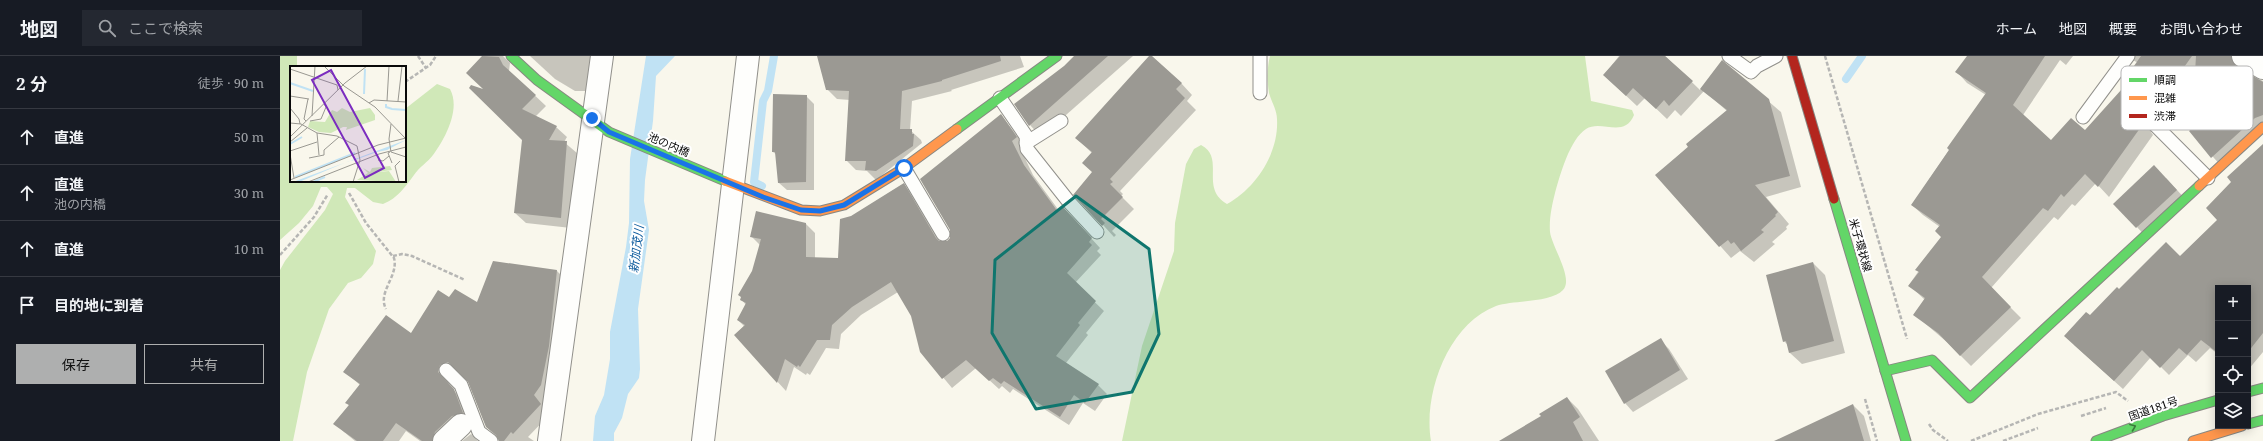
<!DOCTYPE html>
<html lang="ja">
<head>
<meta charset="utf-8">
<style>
	body { margin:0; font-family:"Noto Serif","Noto Sans JP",serif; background:#242831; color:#f1f3f6 }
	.controls { position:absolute; right:12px; bottom:12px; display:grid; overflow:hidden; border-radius:0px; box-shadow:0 2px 10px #0003 }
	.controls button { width:36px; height:36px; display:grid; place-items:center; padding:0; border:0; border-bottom:1px solid #363941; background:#171b24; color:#f1f3f6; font:20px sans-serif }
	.stop { position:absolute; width:12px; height:12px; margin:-9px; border:3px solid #1a73e8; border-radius:50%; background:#fff }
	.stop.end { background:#1a73e8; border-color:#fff; box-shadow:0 1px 4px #0008 }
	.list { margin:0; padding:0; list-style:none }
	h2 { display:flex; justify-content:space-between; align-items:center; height:52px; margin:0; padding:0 16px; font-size:17px }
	h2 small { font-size:13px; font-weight:400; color:#9ea1a6 }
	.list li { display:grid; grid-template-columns:26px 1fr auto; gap:12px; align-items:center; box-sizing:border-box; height:56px; padding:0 16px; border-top:1px solid #363941 }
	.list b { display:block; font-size:15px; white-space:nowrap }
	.list p { margin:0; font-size:13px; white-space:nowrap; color:#9ea1a6 }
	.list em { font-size:13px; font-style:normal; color:#9ea1a6 }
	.actions { display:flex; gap:8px; padding:12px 16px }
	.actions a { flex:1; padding:9px 0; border:1px solid #aeafaf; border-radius:0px; text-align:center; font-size:14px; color:#aeafaf }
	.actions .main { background:#aeafaf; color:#111 }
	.icon { flex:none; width:22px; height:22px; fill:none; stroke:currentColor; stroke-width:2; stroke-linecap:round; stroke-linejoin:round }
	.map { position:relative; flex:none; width:1983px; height:385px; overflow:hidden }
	header { display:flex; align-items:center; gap:24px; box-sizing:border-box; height:56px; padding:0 20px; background:#171b24; border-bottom:1px solid #363941 }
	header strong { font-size:19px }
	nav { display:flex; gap:22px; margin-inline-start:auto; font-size:14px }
	.search { width:280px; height:36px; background:#242831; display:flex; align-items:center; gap:10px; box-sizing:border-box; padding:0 14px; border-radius:0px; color:#9ea1a6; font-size:15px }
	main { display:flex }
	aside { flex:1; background:#171b24 }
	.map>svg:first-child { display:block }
	.forest { fill:#d0e8b8 }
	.water { fill:#c0e2f4 }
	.shadow { fill:#0003 }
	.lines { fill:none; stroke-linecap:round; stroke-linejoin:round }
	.stream { stroke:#c0e2f4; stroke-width:8 }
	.building { fill:#9b9993 }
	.lane-casing { stroke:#91908b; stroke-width:15 }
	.street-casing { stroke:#91908b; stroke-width:24 }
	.fast-casing { stroke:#888782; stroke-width:11 }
	.slow-casing { stroke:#888782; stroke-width:11 }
	.jam-casing { stroke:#888782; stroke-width:11 }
	.path { stroke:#b6b6b4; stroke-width:2.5; stroke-dasharray:4 2; stroke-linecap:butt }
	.lane { stroke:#fefefc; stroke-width:13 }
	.street { stroke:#fefefc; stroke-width:22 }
	.fast { stroke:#63d668; stroke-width:9 }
	.slow { stroke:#ff974d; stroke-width:9 }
	.jam { stroke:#b3261e; stroke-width:9 }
	.oneway { stroke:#3a7a3d }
	.route { stroke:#1a73e8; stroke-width:5 }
	.marked { fill:#0f766e; fill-opacity:0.2; stroke:#0f766e; stroke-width:3; stroke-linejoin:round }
	.labels { text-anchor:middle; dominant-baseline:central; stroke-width:4; stroke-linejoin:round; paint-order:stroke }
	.street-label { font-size:11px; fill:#090909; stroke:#fff }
	.water-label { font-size:12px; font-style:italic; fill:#105d9e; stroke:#fff }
	.inset-river { fill:none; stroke:#c0e2f4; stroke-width:2 }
	.inset-road { fill:none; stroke:#999891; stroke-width:1 }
	.view { fill:#7b2cbf; fill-opacity:0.15; stroke:#7b2cbf; stroke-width:2 }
	.inset-edge { fill:none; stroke:#090909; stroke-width:2 }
	.key { fill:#fff; stroke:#b5b5b5; stroke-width:1 }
	.key-label { font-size:11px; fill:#090909 }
</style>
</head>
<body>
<header>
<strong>地図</strong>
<div class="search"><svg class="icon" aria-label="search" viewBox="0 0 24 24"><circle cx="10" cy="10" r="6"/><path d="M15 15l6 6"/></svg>ここで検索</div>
<nav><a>ホーム</a><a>地図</a><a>概要</a><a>お問い合わせ</a></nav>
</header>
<main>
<aside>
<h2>2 分<small>徒歩 · 90 m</small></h2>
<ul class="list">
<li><svg class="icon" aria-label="ahead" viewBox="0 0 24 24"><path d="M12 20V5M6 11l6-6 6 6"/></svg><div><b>直進</b></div><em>50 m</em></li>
<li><svg class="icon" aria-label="ahead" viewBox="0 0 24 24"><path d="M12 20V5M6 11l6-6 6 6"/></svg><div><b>直進</b><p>池の内橋</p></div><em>30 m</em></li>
<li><svg class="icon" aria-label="ahead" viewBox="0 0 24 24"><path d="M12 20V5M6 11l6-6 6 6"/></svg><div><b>直進</b></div><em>10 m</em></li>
<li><svg class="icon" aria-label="arrive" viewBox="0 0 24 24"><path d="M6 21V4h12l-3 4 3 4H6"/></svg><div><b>目的地に到着</b></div></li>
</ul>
<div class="actions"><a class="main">保存</a><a>共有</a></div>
</aside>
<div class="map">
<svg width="1983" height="385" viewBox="0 0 1983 385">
	<rect width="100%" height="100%" fill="#f9f7ec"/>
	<!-- forest -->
	<g class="forest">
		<path d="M0 0H17V11H11V125H125V53L157 28 170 33C181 53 165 83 153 99 148 106 139 111 134 119 125 131 118 142 103 148L93 146 75 132H67L65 141 96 195 93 208 81 222 68 227 49 253 27 316 13 385H0V214L5 205 45 154 53 138 47 131H41L33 150 19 167 0 184Z"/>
		<path d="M990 0H1305L1311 45 1352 54 1354 59C1344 83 1321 63 1306 73 1290 83 1280 119 1275 137 1272 149 1269 163 1270 176 1272 191 1294 223 1283 234 1271 247 1234 244 1216 250 1168 268 1143 338 1151 385H842L862 290 894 195 895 167 906 108 914 93 921 89C946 102 919 132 947 148 976 132 999 97 997 63 997 54 991 45 989 37 987 25 987 11 990 0Z"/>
	</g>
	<!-- water -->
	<path class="water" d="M366 0H395L376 20 373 65 365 124 364 145 369 174 358 253 360 313 359 322 348 338 342 362 334 377V385H313L315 360 324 339 330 303V276L346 191 349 167 350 103Z"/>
	<!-- shadow -->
	<g class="shadow">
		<path d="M204 0H223L230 7 229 15 266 50 255 61 276 71 287 81 284 86 297 97 291 172 246 167 235 157 243 83 207 36 187 17Z"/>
		<path d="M250 0H312L308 35H295L275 23Z"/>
		<path d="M545 0H740L744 11 671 34 672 35 632 45 630 74 641 84 642 87 596 124 587 115 576 114 566 104 570 44 557 43 547 33Z"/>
		<path d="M798 0H853L761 81 750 69Z"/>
		<path d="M1339 0H1385L1420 34 1442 5 1501 56 1521 131 1486 141 1509 168 1506 171 1507 173 1492 186 1495 188 1474 206 1460 195 1451 202 1377 119 1447 55 1424 35 1401 60 1395 54 1387 63 1365 42 1357 50 1324 19Z"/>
		<path d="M1688 0H1793L1786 9 1780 4 1743 59 1771 86 1805 75 1852 23 1858 7 1846 0H1966L1960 10 1961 14 1983 25V74L1942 111 1910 75 1923 63 1916 19 1882 66 1873 68 1871 76 1873 79 1829 141 1816 127 1795 150 1792 148 1778 164 1774 161 1711 232 1741 262 1691 310 1668 287 1634 258 1645 244 1629 229 1662 181 1660 171 1643 159 1632 149 1706 39 1687 27 1677 16Z"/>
		<path d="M901 27 912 39 907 45 916 54 840 135 843 138 841 140 854 153 832 175 836 179 834 181 795 138 813 117 812 97 796 82Z"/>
		<path d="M526 40 534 48V134H507L499 127 497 99 493 96Z"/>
		<path d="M721 59 745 90 741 94 753 119 780 156 792 161 820 192 817 195 821 199 795 227 824 255 806 277 808 279 786 307 818 329 827 338 815 355 803 347 789 369 733 333 730 337 722 330 719 333 696 312 672 332 641 295 632 259 618 236 581 259 561 278 559 293 546 292 530 319 527 317 526 319 514 311 506 335 455 279 464 270 458 264 466 249 461 243 473 216 480 189 471 180 526 168 535 177V203L559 204 571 161 623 128 632 137 661 186H667L671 182Z"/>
		<path d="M1983 96V296L1968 314V232H1938V298L1930 292 1916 306 1908 299 1889 319 1871 301 1843 333 1794 289 1810 260 1839 235 1900 201 1938 164Z"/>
		<path d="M1886 122 1908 146 1868 183 1857 171Z"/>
		<path d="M214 206 277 215 286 224 270 339 263 349 270 358 248 381 254 385H220L206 370 188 324 178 315 170 317 167 321 169 330 183 344 192 366 164 385H140L126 375 119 385H75L64 376 55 367 69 349 67 347 80 329 65 316 131 278 170 243 198 247Z"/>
		<path d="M1533 207 1545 219 1565 297 1522 308 1510 297 1509 290 1504 285Z"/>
		<path d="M1380 284 1389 293 1408 323 1353 356 1345 347Z"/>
		<path d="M1287 342 1298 353 1319 385H1249L1262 360Z"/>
		<path d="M1573 349 1584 360 1591 385H1496Z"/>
		<path d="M191 378 198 385H182Z"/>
	</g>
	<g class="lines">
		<!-- stream -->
		<g class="stream">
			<path d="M1566 23 1582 0"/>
			<path d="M482 130 474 126 483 45 488 35 494 0"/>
		</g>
	</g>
	<!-- building -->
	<g class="building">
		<path d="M202 0 219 1 223 9 256 39 242 53 277 70 269 84 287 85 281 162 234 157 242 84 189 32 191 29 203 33 186 17Z"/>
		<path d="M537 0H720L721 5 662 24V25L622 35 620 73H632V78H634L633 90 596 115 585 114 586 105H565L569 35 546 34Z"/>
		<path d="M794 0H828L749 70 734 48 784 10Z"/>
		<path d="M869 0H872L902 27 896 33 905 42 830 123 833 126 830 128 843 141 821 163 825 167 822 170 793 139 812 116 802 107 812 96 795 82Z"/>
		<path d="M1340 0H1385L1413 25 1389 50 1384 44 1376 53 1353 32 1346 40 1323 19Z"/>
		<path d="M1687 0H1765L1733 49 1771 84 1791 62 1805 74 1851 23 1849 21V17L1861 0H1912L1872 56 1863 58 1861 65 1863 68 1818 131 1805 118 1784 141 1781 138 1768 155 1763 152 1702 221 1731 251 1680 300 1658 277 1633 259 1645 242 1628 230 1639 216 1635 214 1661 181 1655 175 1660 169 1631 149 1669 94 1667 92 1706 37 1675 16Z"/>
		<path d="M1916 0H1951L1956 10 1983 26V59L1975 62 1931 102 1909 75 1922 63 1913 51Z"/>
		<path d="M1442 4 1489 43 1510 120 1475 129 1498 156 1495 159 1496 160 1481 174 1484 176 1461 195 1454 186 1451 188 1448 184 1439 191 1375 119 1408 91 1406 88 1447 54 1420 33Z"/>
		<path d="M493 38 527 39 526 126 498 127 495 96H492Z"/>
		<path d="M721 58 737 81 732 85 744 109 778 156 783 151 812 182 809 186 812 189 787 217 816 245 798 267 800 269 776 300 819 328 805 347 794 339 780 361 724 325 721 328 713 322 709 325 686 304 662 323 640 296 631 260 611 226 572 251 552 269 550 284H537L520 311 518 309 517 311 505 303 497 327 454 279 465 269 457 264 466 247 460 244 461 241 458 239 472 215 481 183 470 181 476 155 526 167V201L558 202 560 163 571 160 624 127 656 182 659 185H667L670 182V174L640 123Z"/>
		<path d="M1983 88V277L1968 296V232H1938V297L1921 284 1907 299 1899 292 1880 312 1862 294 1834 325 1784 280 1806 256 1810 259 1837 231 1839 233 1886 186 1900 200 1937 164 1926 152 1951 126 1947 121Z"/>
		<path d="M1874 109 1897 134 1856 172 1833 148Z"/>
		<path d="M213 205 277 214 269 290 261 329 254 339 261 348 233 378 231 376 224 385H219L216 379 206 371 188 326 168 306 160 309 158 316 174 333 183 357 172 360 155 376 152 385H142L116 367 103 385H77L53 368 69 349 65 347 80 328 63 316 106 259 131 277 158 234 169 241 175 233 197 246Z"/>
		<path d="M1533 206 1554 285 1509 297 1506 285 1503 286 1486 219Z"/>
		<path d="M1381 282 1400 314 1344 348 1325 315Z"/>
		<path d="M1287 341 1300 361 1293 366 1303 385H1219L1261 360 1259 358Z"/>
		<path d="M1573 348 1584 385H1494Z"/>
	</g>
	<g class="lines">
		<!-- lane casing -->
		<g class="lane-casing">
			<g id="lane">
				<path d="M980 0V37"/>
				<path d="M1449 0 1471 16 1477 10 1496 0"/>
				<path d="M720 42 746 80 747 93 789 146 817 176"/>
				<path d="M1803 61 1848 0"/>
				<path d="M1869 63 1928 122"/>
				<path d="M746 87 781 65"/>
				<path d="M624 112 663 178"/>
				<path d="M166 314 181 329 199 376 211 385"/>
			</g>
		</g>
		<!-- street casing -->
		<g class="street-casing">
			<g id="street">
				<path d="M1963 0 1983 12"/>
				<path d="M164 385 181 369"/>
				<path d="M269 385 322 0"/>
				<path d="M423 385 468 0"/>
			</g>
		</g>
		<!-- fast casing -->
		<g class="fast-casing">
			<g id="fast">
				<path d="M231 0 257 24 329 76 445 125"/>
				<path d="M677 73 777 0"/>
				<path d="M1554 143 1626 385"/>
				<path d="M1605 315 1652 304 1690 342 1919 130"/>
				<path d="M1968 336 1983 332"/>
				<path d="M1968 368 1983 364"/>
				<path d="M1816 385 1883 360 1938 344"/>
			</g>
		</g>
		<!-- slow casing -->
		<g class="slow-casing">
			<g id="slow">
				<path d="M445 125 521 154 540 155 564 149 621 114 677 73"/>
				<path d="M1919 130 1983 71"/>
				<path d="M1913 385 1962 370"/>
			</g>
		</g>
		<!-- jam casing -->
		<g class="jam-casing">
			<path id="jam" d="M1512 0 1554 143"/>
		</g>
		<!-- path -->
		<g class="path">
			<path d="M138 0 146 12"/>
			<path d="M1545 0 1627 283"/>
			<path d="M125 26 150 9 156 0"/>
			<path d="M69 137 86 167 114 202C119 220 97 236 106 253"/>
			<path d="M0 199 34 161 48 138"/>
			<path d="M113 200 122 198 132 200 185 224"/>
			<path d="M1585 343 1597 385"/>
			<path d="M1801 360 1826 352"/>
			<path d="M1649 368 1653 374 1668 385"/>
			<path d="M1691 385 1758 358 1836 336 1848 345"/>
			<path d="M1723 385 1758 372"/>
		</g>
		<!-- lane -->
		<use href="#lane" class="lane"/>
		<!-- street -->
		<use href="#street" class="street"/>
		<!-- fast -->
		<use href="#fast" class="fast"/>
		<!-- slow -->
		<use href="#slow" class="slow"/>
		<!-- jam -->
		<use href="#jam" class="jam"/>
	</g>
	<!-- one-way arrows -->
	<defs><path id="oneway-chevron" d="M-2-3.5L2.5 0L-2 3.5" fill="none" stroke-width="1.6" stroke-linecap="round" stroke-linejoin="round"/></defs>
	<use class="oneway" href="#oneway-chevron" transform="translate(1853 371) rotate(-21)"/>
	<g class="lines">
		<!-- route -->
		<path class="route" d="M312 62 329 76 483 141 521 154 540 155 564 149 624 112"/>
	</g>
	<!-- marked area -->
	<path class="marked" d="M796 140 869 193 879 278 852 336 756 353 712 277 715 204Z"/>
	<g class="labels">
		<!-- street labels -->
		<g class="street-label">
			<text transform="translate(389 88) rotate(23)">池の内橋</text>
			<text transform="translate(1581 189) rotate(74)">米子環状線</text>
			<text transform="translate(1873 352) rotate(-19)">国道181号</text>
		</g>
		<!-- water labels -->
		<g class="water-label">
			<text transform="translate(356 193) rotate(-83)">新加茂川</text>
		</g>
	</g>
	<!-- overview -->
	<g transform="translate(10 10)">
		<rect width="116" height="116" fill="#f9f7ec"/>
		<path d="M52 42 60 46 80 42 85 49V54L56 64 57 61H53L41 67 29 66 18 61 20 55 35 56 42 44 47 46ZM100 100 102 104 80 107 99 105 106 116 67 114 78 107 73 102 80 106 82 102Z" fill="#d0e8b8"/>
		<path d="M116 74 97 84 87 86 65 94 59 95 9 116H3Z" fill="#c0e2f4"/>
		<path class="inset-river" d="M0 17 23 25M74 28 75 3M96 38V41L102 43 116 44M0 78 12 71M5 111 65 87M23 116 35 111"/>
		<path class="inset-road" d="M34 0 54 20 85 41 116 73M0 3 47 19 48 24M0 30 19 33M97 35 99 0M108 35 112 0M79 37 84 34 116 36M0 42 9 53 10 58M22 50 25 0M16 55 14 53 18 33M20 55 31 53 36 41 34 38M0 57 11 58 27 67 47 70 67 80 70 94 63 116M101 58 99 73 101 86 116 91M27 67 29 89M0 71 55 17 77 0M0 76 17 62M0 85 27 76M100 86 98 87 102 97M0 88 4 112M19 92 34 89V84L49 71M88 94 93 95 99 90M0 114 88 79 116 72M18 116 89 88 116 81M109 116 105 100 110 95"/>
		<path class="view" d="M41 4 94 102 75 112 22 14Z"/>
		<rect width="116" height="116" class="inset-edge"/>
	</g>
	<!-- legend -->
	<rect x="1841" y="10" width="132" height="64" rx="6" class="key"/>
	<rect x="1849" y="22" width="18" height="4" fill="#63d668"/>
	<rect x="1849" y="40" width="18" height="4" fill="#ff974d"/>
	<rect x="1849" y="58" width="18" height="4" fill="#b3261e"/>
	<g class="key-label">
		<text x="1874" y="28">順調</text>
		<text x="1874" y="46">混雑</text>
		<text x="1874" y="64">渋滞</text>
	</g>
</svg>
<div class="controls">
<button>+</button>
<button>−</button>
<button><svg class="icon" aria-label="locate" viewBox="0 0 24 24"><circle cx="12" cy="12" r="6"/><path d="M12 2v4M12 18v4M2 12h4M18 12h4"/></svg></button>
<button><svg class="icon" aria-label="layers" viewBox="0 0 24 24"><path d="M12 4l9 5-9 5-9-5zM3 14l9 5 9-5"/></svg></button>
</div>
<div class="stop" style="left:624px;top:112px"></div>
<div class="stop end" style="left:312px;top:62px"></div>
</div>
</main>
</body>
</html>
